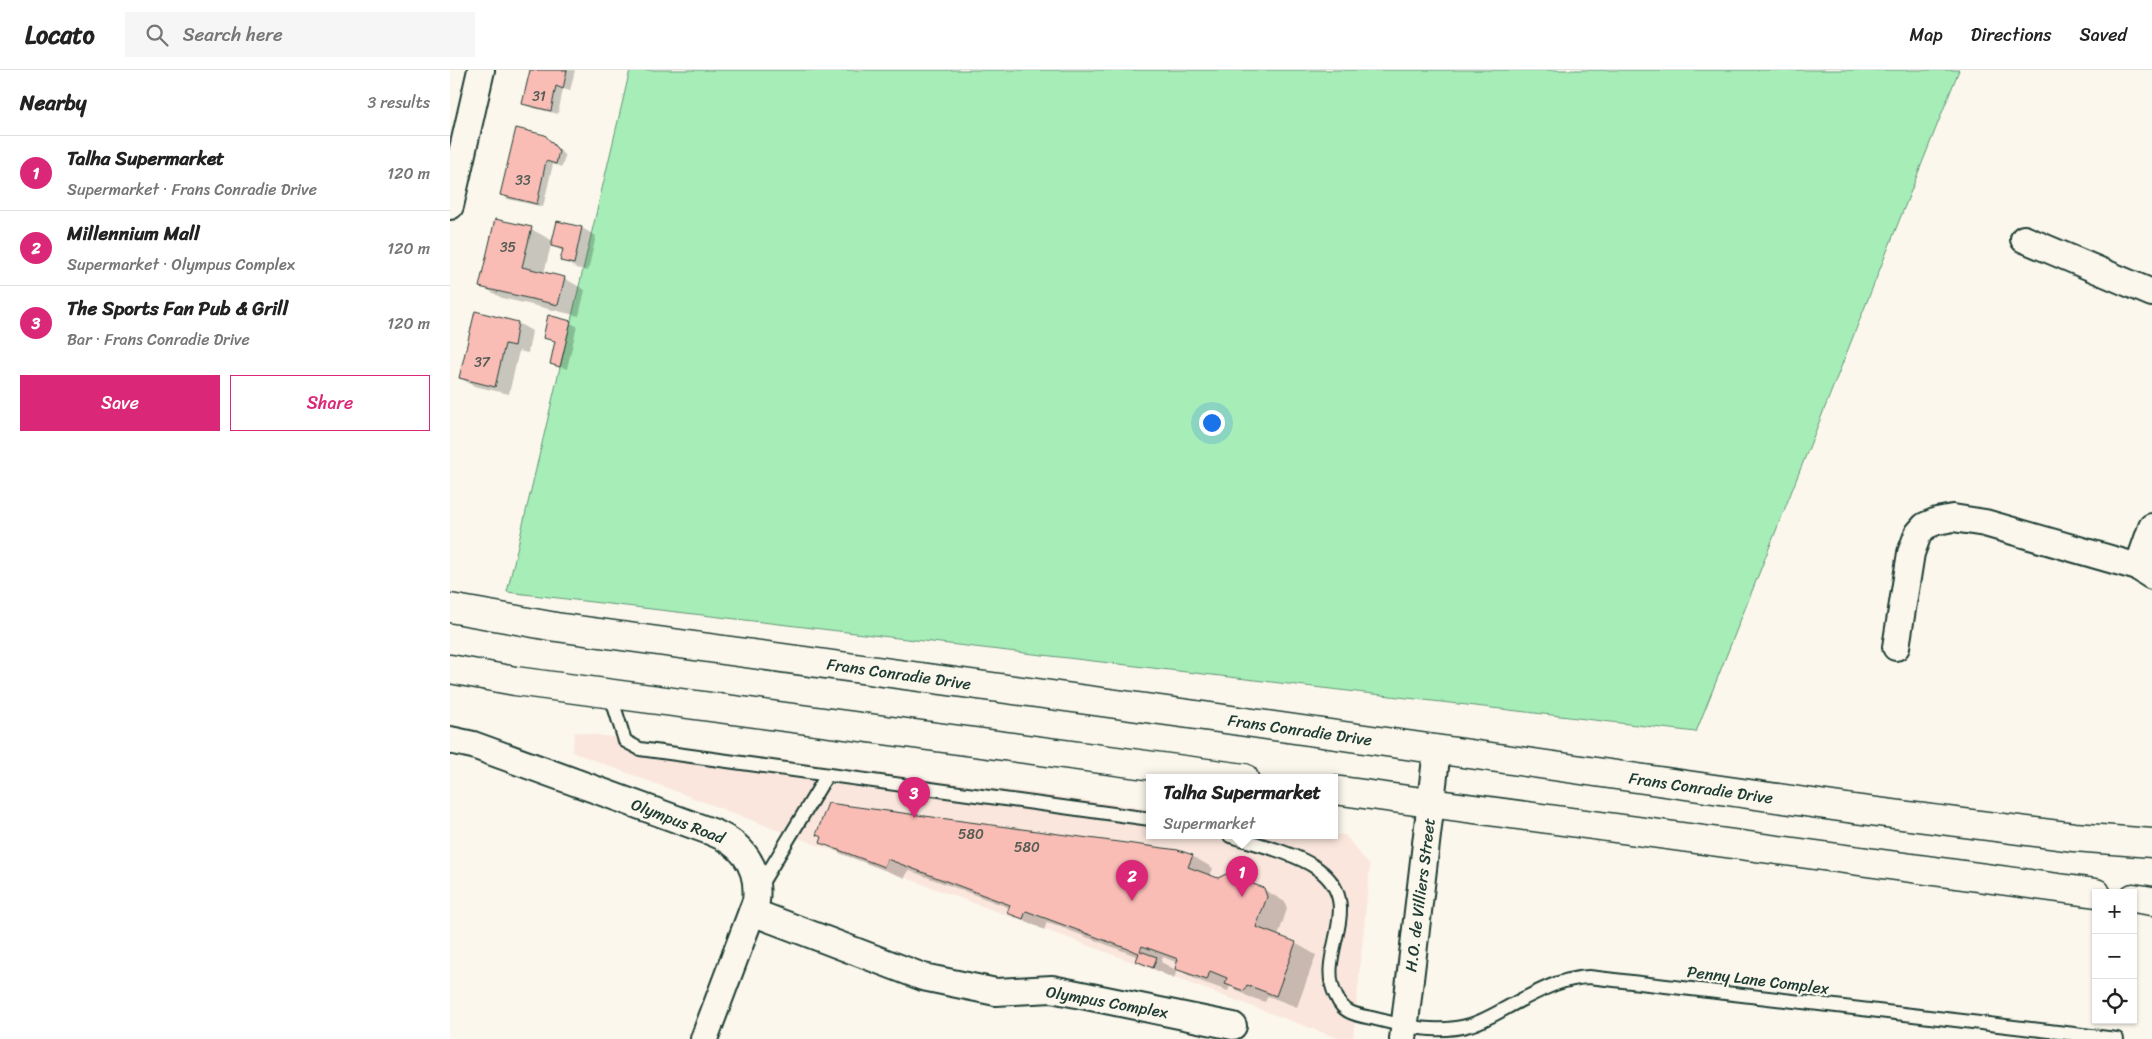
<!DOCTYPE html>
<html lang="en">
<head>
<meta charset="utf-8">
<style>
	body { margin:0; font-family:Sriracha,sans-serif; background:#f6f6f6; color:#222 }
	.controls { position:absolute; right:15px; bottom:15px; display:grid; overflow:hidden; border-radius:0px; box-shadow:0 1px 4px #0004 }
	.controls button { width:45px; height:45px; display:grid; place-items:center; padding:0; border:0; border-bottom:1px solid #e0e0e0; background:#fff; color:#222; font:25px sans-serif }
	.you { position:absolute; left:761px; top:352px; width:18px; height:18px; margin:-12px; border:4px solid #fff; border-radius:50%; background:#1a73e8; box-shadow:0 0 0 8px #1a73e833 }
	.badge { display:grid; place-items:center; width:32px; height:32px; border-radius:50%; background:#db2777; color:#fff; font-size:16px; font-weight:700 }
	.pin { position:absolute; translate:-50% -41px; filter:drop-shadow(0 1px 2px #0008) }
	.pin::after { content:''; position:absolute; top:26px; width:18px; height:15px; background:inherit; clip-path:polygon(0 0,100% 0,50% 100%) }
	.popup { position:absolute; left:696px; top:704px; width:192px; height:65px; box-sizing:border-box; display:grid; place-content:center; border-radius:0px; background:#fff; filter:drop-shadow(0 1px 4px #0005); font-size:16px; white-space:nowrap; color:#767676 }
	.popup b { font-size:19px; color:#222 }
	.popup::after { content:''; position:absolute; left:50%; top:100%; margin-left:-10px; border:10px solid transparent; border-top-color:#fff }
	.list { margin:0; padding:0; list-style:none }
	h2 { display:flex; justify-content:space-between; align-items:center; height:65px; margin:0; padding:0 20px; font-size:21px }
	h2 small { font-size:16px; font-weight:400; color:#767676 }
	.list li { display:grid; grid-template-columns:32px 1fr auto; gap:15px; align-items:center; box-sizing:border-box; height:75px; padding:0 20px; border-top:1px solid #e0e0e0 }
	.list b { display:block; font-size:19px; white-space:nowrap }
	.list p { margin:0; font-size:16px; white-space:nowrap; color:#767676 }
	.list em { font-size:16px; font-style:normal; color:#767676 }
	.actions { display:flex; gap:10px; padding:15px 20px }
	.actions a { flex:1; padding:11px 0; border:1px solid #db2777; border-radius:0px; text-align:center; font-size:18px; color:#db2777 }
	.actions .main { background:#db2777; color:#fff }
	.icon { flex:none; width:28px; height:28px; fill:none; stroke:currentColor; stroke-width:2; stroke-linecap:round; stroke-linejoin:round }
	.map { position:relative; flex:none; width:1702px; height:969px; overflow:hidden }
	header { display:flex; align-items:center; gap:30px; box-sizing:border-box; height:70px; padding:0 25px; background:#fff; border-bottom:1px solid #e0e0e0 }
	header strong { font-size:24px }
	nav { display:flex; gap:28px; margin-inline-start:auto; font-size:18px }
	.search { width:350px; height:45px; background:#f6f6f6; display:flex; align-items:center; gap:12px; box-sizing:border-box; padding:0 18px; border-radius:0px; color:#767676; font-size:19px }
	main { display:flex }
	aside { flex:1; background:#fff }
	.map>svg:first-child { display:block }
	.built { fill:#fae6dc }
	.green { fill:#a7edb8; stroke:#639576 }
	.shadow { fill:#0003; fill-rule:evenodd }
	.building { fill:#f9bdb6; stroke:#1f3d34 }
	.lines { fill:none; stroke-linecap:round; stroke-linejoin:round }
	.service-casing { stroke:#1f3d34; stroke-width:16 }
	.minor-casing { stroke:#1f3d34; stroke-width:30 }
	.tertiary-casing { stroke:#1f3d34; stroke-width:31 }
	.service { stroke:#fbf7ec; stroke-width:12 }
	.minor { stroke:#fbf7ec; stroke-width:26 }
	.tertiary { stroke:#fbf7ec; stroke-width:28 }
	.labels { text-anchor:middle; dominant-baseline:central; stroke-width:4.5; stroke-linejoin:round; paint-order:stroke }
	.number-label { font-size:14px; fill:#565d54 }
	.street-label { font-size:16px; fill:#1f3d34; stroke:#fbf7ec }
</style>
</head>
<body>
<header>
<strong>Locato</strong>
<div class="search"><svg class="icon" aria-label="search" viewBox="0 0 24 24"><circle cx="10" cy="10" r="6"/><path d="M15 15l6 6"/></svg>Search here</div>
<nav><a>Map</a><a>Directions</a><a>Saved</a></nav>
</header>
<main>
<aside>
<h2>Nearby<small>3 results</small></h2>
<ul class="list">
<li><span class="badge">1</span><div><b>Talha Supermarket</b><p>Supermarket · Frans Conradie Drive</p></div><em>120 m</em></li>
<li><span class="badge">2</span><div><b>Millennium Mall</b><p>Supermarket · Olympus Complex</p></div><em>120 m</em></li>
<li><span class="badge">3</span><div><b>The Sports Fan Pub &amp; Grill</b><p>Bar · Frans Conradie Drive</p></div><em>120 m</em></li>
</ul>
<div class="actions"><a class="main">Save</a><a>Share</a></div>
</aside>
<div class="map">
<svg width="1702" height="969" viewBox="0 0 1702 969">
	<rect width="100%" height="100%" fill="#fbf7ec"/>
	<filter id="ink" filterUnits="userSpaceOnUse"><feTurbulence type="fractalNoise" baseFrequency=".02" numOctaves="2"/><feDisplacementMap in="SourceGraphic" scale="10" xChannelSelector="R" yChannelSelector="G"/><feConvolveMatrix kernelMatrix="1 2 1 2 8 2 1 2 1" color-interpolation-filters="sRGB"/></filter>
	<g filter="url(#ink)">
		<!-- built -->
		<path class="built" d="M125 662 699 739 700 766 895 765 920 796 903 969H890L362 773 122 682Z"/>
		<!-- green -->
		<path class="green" d="M180 0H1509L1246 662 57 522Z"/>
		<!-- shadow -->
		<g class="shadow">
			<path d="M81 0H125L120 21 113 19 108 44 80 37 73 34Z"/>
			<path d="M94 66 101 71 115 86 112 97 103 94 93 137 58 129 52 125Z"/>
			<path d="M132 158 146 166 138 201 126 198 112 190 114 182 101 175 94 203 114 208 135 220 129 246 52 228 31 216 81 159 103 171Z"/>
			<path d="M25 243 68 253 82 261 78 283 69 281 59 324 24 316 10 308Z"/>
			<path d="M120 253 127 256 117 299 101 293 106 272 94 267Z"/>
			<path d="M371 772 742 786 763 798 760 806 813 819 835 832 837 839 828 866 845 873 866 885 847 937 818 926 815 932 797 926 780 916 778 921 747 910 727 899 724 909 688 891 689 887 597 852 594 860 558 842 560 838 458 800 455 808 392 784ZM713 887 728 893 726 900 711 892Z"/>
		</g>
		<!-- building -->
		<g class="building">
			<path d="M80 0H117L113 19 106 16 101 41 72 34Z"/>
			<path d="M66 58 95 65 109 81 106 94 96 91 87 134 50 125Z"/>
			<path d="M45 149 82 157 72 197 115 207 108 235 29 217Z"/>
			<path d="M107 151 132 157 124 194 110 191 113 179 101 176Z"/>
			<path d="M25 241 68 252 64 276 55 274 45 317 9 308Z"/>
			<path d="M98 245 121 251 110 297 100 294 105 271 93 268Z"/>
			<path d="M378 733 728 780 743 785 738 797 768 808 776 804 814 818 817 827 806 857 846 872 826 926 797 915 794 921 775 914 777 908 760 901 757 910 725 899 728 889 692 876 690 881 707 887 703 898 686 891 689 883 576 841 573 849 557 843 560 835 437 789 434 797 370 773 372 767 366 765Z"/>
		</g>
		<g class="lines">
			<!-- service casing -->
			<g class="service-casing">
				<g id="service">
					<path d="M160 623 175 671 190 679 700 749"/>
					<path d="M780 766C804 773 848 784 868 799 918 836 864 884 886 926 889 933 893 939 900 942 908 946 918 947 926 949 957 957 988 964 1020 955 1037 950 1055 938 1071 930 1093 919 1113 908 1139 907L1667 969"/>
					<path d="M310 816 377 705"/>
				</g>
			</g>
			<!-- minor casing -->
			<g class="minor-casing">
				<g id="minor">
					<path d="M0 136 31 0"/>
					<path d="M1574 169 1702 223"/>
					<path d="M1688 497 1702 457"/>
					<path d="M1446 577 1461 483 1468 464 1475 456 1487 451 1503 448 1535 453 1688 497 1702 506"/>
					<path d="M0 670 23 675 262 762C293 774 310 798 306 831L254 969"/>
					<path d="M302 842 473 907 546 922 602 919 783 956"/>
					<path d="M953 969 987 680"/>
				</g>
			</g>
			<!-- tertiary casing -->
			<g class="tertiary-casing">
				<g id="tertiary">
					<path d="M0 538 106 557 768 648 1404 739 1624 767 1702 773"/>
					<path d="M0 599 65 611 794 708"/>
					<path d="M884 720 1646 823"/>
					<path d="M1683 828 1702 831"/>
				</g>
			</g>
			<!-- service -->
			<use href="#service" class="service"/>
			<!-- minor -->
			<use href="#minor" class="minor"/>
			<!-- tertiary -->
			<use href="#tertiary" class="tertiary"/>
		</g>
	</g>
	<g class="labels">
		<!-- number labels -->
		<g class="number-label">
			<text x="89" y="26">31</text>
			<text x="73" y="110">33</text>
			<text x="58" y="177">35</text>
			<text x="32" y="292">37</text>
			<text x="521" y="764">580</text>
			<text x="577" y="777">580</text>
		</g>
		<!-- street labels -->
		<g class="street-label">
			<text transform="translate(449 604) rotate(8)">Frans Conradie Drive</text>
			<text transform="translate(850 660) rotate(8)">Frans Conradie Drive</text>
			<text transform="translate(1251 718) rotate(8)">Frans Conradie Drive</text>
			<text transform="translate(228 751) rotate(21)">Olympus Road</text>
			<text transform="translate(970 825) rotate(-83)">H.O. de Villiers Street</text>
			<text transform="translate(1308 910) rotate(7)">Penny Lane Complex</text>
			<text transform="translate(657 932) rotate(10)">Olympus Complex</text>
		</g>
	</g>
</svg>
<div class="controls">
<button>+</button>
<button>−</button>
<button><svg class="icon" aria-label="locate" viewBox="0 0 24 24"><circle cx="12" cy="12" r="6"/><path d="M12 2v4M12 18v4M2 12h4M18 12h4"/></svg></button>
</div>
<div class="you"></div>
<div class="pin badge" style="left:792px;top:827px">1</div>
<div class="popup"><b>Talha Supermarket</b>Supermarket</div>
<div class="pin badge" style="left:682px;top:831px">2</div>
<div class="pin badge" style="left:464px;top:748px">3</div>
</div>
</main>
</body>
</html>
